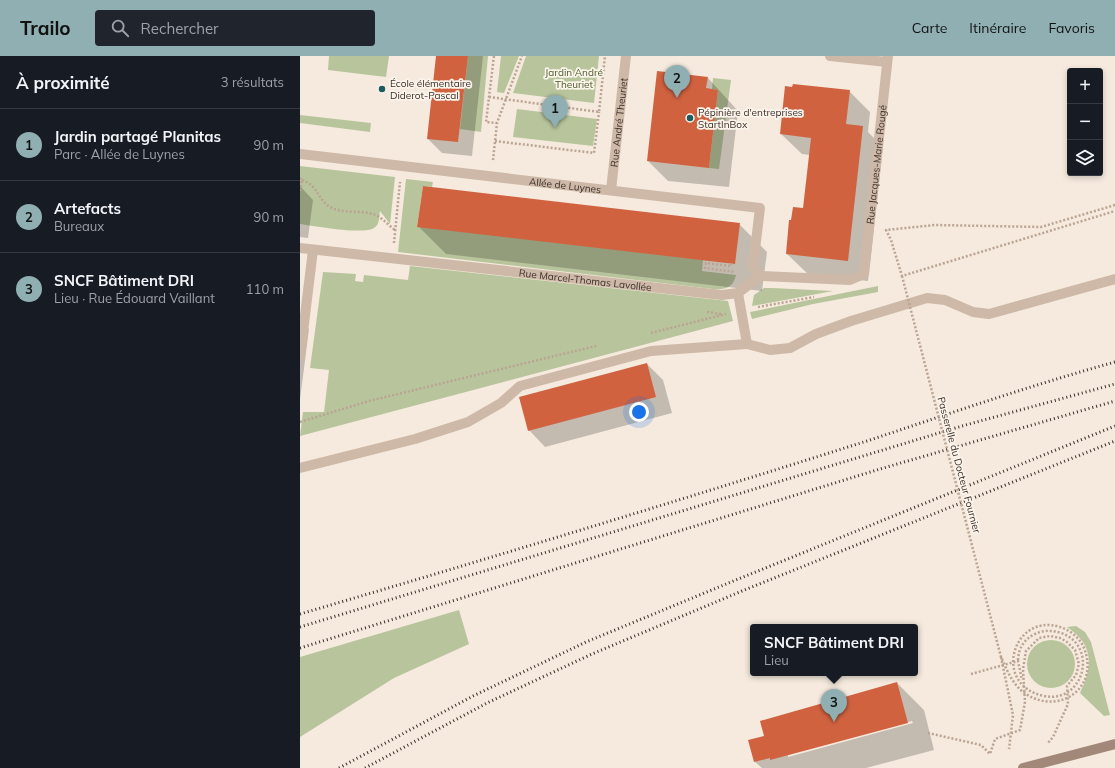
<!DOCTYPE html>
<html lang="fr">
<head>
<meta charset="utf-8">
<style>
	body { margin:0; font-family:Mulish,sans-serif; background:#20242c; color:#f1f3f6 }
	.controls { position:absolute; right:12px; top:12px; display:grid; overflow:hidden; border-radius:4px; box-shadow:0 2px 6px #0003 }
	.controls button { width:36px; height:36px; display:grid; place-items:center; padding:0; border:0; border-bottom:1px solid #363941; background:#171b24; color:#f1f3f6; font:20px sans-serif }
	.you { position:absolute; left:339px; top:356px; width:14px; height:14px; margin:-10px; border:3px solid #fff; border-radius:50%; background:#1a73e8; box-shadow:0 0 0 6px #1a73e833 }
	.badge { display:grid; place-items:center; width:26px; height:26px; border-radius:50%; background:#90afb2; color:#111; font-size:13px; font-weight:700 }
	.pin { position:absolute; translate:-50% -33px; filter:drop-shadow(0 1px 2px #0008) }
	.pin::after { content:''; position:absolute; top:21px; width:14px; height:12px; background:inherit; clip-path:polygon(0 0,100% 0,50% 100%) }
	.popup { position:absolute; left:450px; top:568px; width:168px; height:52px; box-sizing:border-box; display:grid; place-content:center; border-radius:4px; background:#171b24; filter:drop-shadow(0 1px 3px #0005); font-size:13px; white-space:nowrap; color:#9ea1a6 }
	.popup b { font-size:15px; color:#f1f3f6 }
	.popup::after { content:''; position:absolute; left:50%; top:100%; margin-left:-8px; border:8px solid transparent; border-top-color:#171b24 }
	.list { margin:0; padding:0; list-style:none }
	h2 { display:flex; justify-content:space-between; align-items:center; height:52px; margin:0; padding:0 16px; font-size:17px }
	h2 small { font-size:13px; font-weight:400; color:#9ea1a6 }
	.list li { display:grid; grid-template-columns:26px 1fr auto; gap:12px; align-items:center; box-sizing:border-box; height:72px; padding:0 16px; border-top:1px solid #363941 }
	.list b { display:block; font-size:15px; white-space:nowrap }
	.list p { margin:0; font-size:13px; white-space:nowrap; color:#9ea1a6 }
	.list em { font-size:13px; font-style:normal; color:#9ea1a6 }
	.icon { flex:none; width:22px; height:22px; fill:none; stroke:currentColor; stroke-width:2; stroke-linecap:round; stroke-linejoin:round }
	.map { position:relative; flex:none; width:815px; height:712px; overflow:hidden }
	header { display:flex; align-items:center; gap:24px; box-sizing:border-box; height:56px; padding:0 20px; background:#90afb2; color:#111 }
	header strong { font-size:19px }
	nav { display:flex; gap:22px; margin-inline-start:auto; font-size:14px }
	.search { width:280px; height:36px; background:#20242c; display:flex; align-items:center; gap:10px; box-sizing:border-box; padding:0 14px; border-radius:4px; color:#9ea1a6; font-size:15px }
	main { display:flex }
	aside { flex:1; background:#171b24 }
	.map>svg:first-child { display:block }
	.green { fill:#b8c59c }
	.shadow { fill:#0003; fill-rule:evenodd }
	.building { fill:#d06240 }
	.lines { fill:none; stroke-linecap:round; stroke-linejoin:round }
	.path { stroke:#baa392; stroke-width:2.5; stroke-dasharray:2 2; stroke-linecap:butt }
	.lane { stroke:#ceb9a8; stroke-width:10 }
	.street { stroke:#ceb9a8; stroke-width:10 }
	.secondary { stroke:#a28879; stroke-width:10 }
	.rail { stroke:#3a2e29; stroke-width:3; stroke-dasharray:1 3; stroke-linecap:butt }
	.path-bridge { stroke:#baa392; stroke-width:2.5; stroke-dasharray:2 2; stroke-linecap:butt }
	.poi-dot { fill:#1a5c60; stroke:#fbf4eb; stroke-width:1.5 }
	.labels { text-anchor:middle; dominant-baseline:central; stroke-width:3.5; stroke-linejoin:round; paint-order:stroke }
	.park-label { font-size:10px; fill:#495b2a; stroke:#fbf4eb }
	.poi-label { font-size:10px; fill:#3a2e29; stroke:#fbf4eb; text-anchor:start }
	.street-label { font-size:10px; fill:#3a2e29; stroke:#fbf4eb }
</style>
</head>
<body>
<header>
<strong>Trailo</strong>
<div class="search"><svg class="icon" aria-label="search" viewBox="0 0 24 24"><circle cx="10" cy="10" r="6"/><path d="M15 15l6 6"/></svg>Rechercher</div>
<nav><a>Carte</a><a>Itinéraire</a><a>Favoris</a></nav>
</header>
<main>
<aside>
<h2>À proximité<small>3 résultats</small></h2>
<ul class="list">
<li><span class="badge">1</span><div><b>Jardin partagé Planitas</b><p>Parc · Allée de Luynes</p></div><em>90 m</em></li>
<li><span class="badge">2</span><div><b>Artefacts</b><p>Bureaux</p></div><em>90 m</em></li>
<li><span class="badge">3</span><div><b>SNCF Bâtiment DRI</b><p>Lieu · Rue Édouard Vaillant</p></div><em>110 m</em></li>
</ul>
</aside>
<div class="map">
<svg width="815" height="712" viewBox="0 0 815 712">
	<rect width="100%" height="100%" fill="#f5eadd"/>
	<!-- green -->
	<g class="green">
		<path d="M29 0H89L86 21 28 14Z"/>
		<path d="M168 0H188L181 76 160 73Z"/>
		<path d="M201 0H219L204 37 197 36Z"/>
		<path d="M226 0H299L294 47 213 37Z"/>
		<path d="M413 22 431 24 419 113 409 112 418 34 412 33Z"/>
		<path d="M217 53 297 63 293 90 213 81Z"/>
		<path d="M0 59 71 67 70 76 0 67Z"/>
		<path d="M0 110 95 121 90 168 80 155C79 160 80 169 74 172 63 179 15 170 0 168Z"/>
		<path d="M106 123 133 126 132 131 123 130 117 170 403 204 402 215 436 219C433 232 425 234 413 233L98 196Z"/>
		<path d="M110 210 428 245 433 265 0 380 3 356H24L29 314 10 312 23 216 56 218 55 225 63 226 64 219 108 224Z"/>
		<path d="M578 230V236L513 248 452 263 450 256Z"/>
		<path d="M464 232H472L533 235 452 250 454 239Z"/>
		<path d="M159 554 169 588 94 622 0 681V601Z"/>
		<path d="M776 570 785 576 791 586 810 659 804 660 780 637C793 610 794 589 767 571Z"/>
		<circle cx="751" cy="608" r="24"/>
	</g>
	<!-- shadow -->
	<g class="shadow">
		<path d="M137 0H183L172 100 142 97 128 83Z"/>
		<path d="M408 22 438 55 429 131 368 125 348 105Z"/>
		<path d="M549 35 570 56 568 76 583 91 568 225 508 218 487 198 492 165 504 153 510 99 502 98 481 78Z"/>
		<path d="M0 130 13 144 8 182 0 181Z"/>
		<path d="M439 168 467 196 462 235 146 198 118 170Z"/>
		<path d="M0 263 9 273 0 344Z"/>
		<path d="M347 308 363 324 372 357 245 391 229 374Z"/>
		<path d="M597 627 624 654 634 694 566 712H462L455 706 450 685 465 681ZM612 665 613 667 488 701V698Z"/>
	</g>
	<!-- building -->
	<g class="building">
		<path d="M136 0H168L158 86 127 83Z"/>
		<path d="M357 15 408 21 406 32 418 34 409 112 347 105Z"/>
		<path d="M493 28 550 34 546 68 563 70 548 205 486 198 489 164H491L493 151 503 152 511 82 480 78 485 30 492 31Z"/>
		<path d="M123 130 440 167 435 208 117 171Z"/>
		<path d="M347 307 356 341 228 375 219 341Z"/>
		<path d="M597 626 608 667 470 704V702L454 706 448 684 464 680 460 665Z"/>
	</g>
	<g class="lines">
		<!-- path -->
		<g class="path">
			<path d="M194 0 186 66 197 67"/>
			<path d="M189 41 299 56 305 0"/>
			<path d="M195 85 294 97 299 56"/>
			<path d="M193 104 197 67 222 0"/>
			<path d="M0 122 2 124 0 136"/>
			<path d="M2 124C19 130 17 143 30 151 42 158 59 154 73 158 82 161 88 169 95 174"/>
			<path d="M815 149 741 171 635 169 586 174 591 184 602 220 815 155"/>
			<path d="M94 187 100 126"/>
			<path d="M431 207V210L406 207 405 212 435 216"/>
			<path d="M458 251 514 241"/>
			<path d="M407 256 421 258"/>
			<path d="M351 277 426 258"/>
			<path d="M0 366 69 345 296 290"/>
			<path d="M701 601 713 659 709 693"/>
			<path d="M671 618 718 605 722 624"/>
			<path d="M628 677 681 689 690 698 695 683 720 674 725 646 723 613 726 595 739 582 750 580 760 582 767 586 775 594 779 608 776 619 767 630 768 648 753 681 748 687"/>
		</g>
		<!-- lane -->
		<g class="lane">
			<path d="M447 288 470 294 490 292 516 278 551 265 627 242 645 244 673 256 689 258 815 223"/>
			<path d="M0 412 115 383 168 366 201 347 220 330 351 295 447 288 438 237"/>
		</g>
		<!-- street -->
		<g class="street">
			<path d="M530 0 587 6"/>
			<path id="s1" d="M0 98 460 152 453 210 460 220"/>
			<path id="s2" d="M311 134 326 0"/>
			<path id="s3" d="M0 192 422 239 438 237 460 220 550 224 564 218 588 0"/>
			<path d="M0 300 13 194"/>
		</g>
		<!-- secondary -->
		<path class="secondary" d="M723 712 815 688"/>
		<!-- rail -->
		<g class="rail">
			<path d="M0 558C191 502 381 444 570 384 651 357 732 329 815 306"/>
			<path d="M0 571 662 370 815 328"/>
			<path d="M0 592 580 413 815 345"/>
			<path d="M39 712 173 640 286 586 431 526 815 370"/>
			<path d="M65 712 187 647 292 598 442 535 815 385"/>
		</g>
		<!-- path-bridge -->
		<path class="path-bridge" d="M602 220 701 601C707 614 713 630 726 638 760 660 800 631 784 592 780 582 770 574 760 571 713 556 691 629 744 640 784 648 799 590 761 577 752 574 743 574 735 578 724 583 718 593 718 605"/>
	</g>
	<!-- markers -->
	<g class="poi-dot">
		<circle cx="82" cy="33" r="4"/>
		<circle cx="390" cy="62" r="4"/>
	</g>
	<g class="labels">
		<!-- park labels -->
		<g class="park-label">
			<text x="274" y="16">Jardin André<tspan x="274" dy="12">Theuriet</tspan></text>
		</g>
		<!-- poi labels -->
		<g class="poi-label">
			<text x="90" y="27">École élémentaire<tspan x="90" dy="12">Diderot-Pascal</tspan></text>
			<text x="398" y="56">Pépinière d'entreprises<tspan x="398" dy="12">StartInBox</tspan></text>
		</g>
		<!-- street labels -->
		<g class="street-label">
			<text stroke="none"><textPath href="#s2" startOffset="68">Rue André Theuriet</textPath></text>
			<text stroke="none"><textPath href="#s3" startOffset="684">Rue Jacques-Marie Rougé</textPath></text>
			<text stroke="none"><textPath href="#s1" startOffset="267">Allée de Luynes</textPath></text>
			<text stroke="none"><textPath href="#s3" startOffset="287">Rue Marcel-Thomas Lavollée</textPath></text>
			<text transform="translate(659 409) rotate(75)">Passerelle du Docteur Fournier</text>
		</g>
	</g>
</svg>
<div class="controls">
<button>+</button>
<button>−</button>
<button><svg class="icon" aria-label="layers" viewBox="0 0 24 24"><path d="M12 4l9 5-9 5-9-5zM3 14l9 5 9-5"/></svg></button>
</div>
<div class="you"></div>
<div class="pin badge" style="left:255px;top:72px">1</div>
<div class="pin badge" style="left:377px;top:42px">2</div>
<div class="pin badge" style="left:534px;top:666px">3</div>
<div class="popup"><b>SNCF Bâtiment DRI</b>Lieu</div>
</div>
</main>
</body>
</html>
